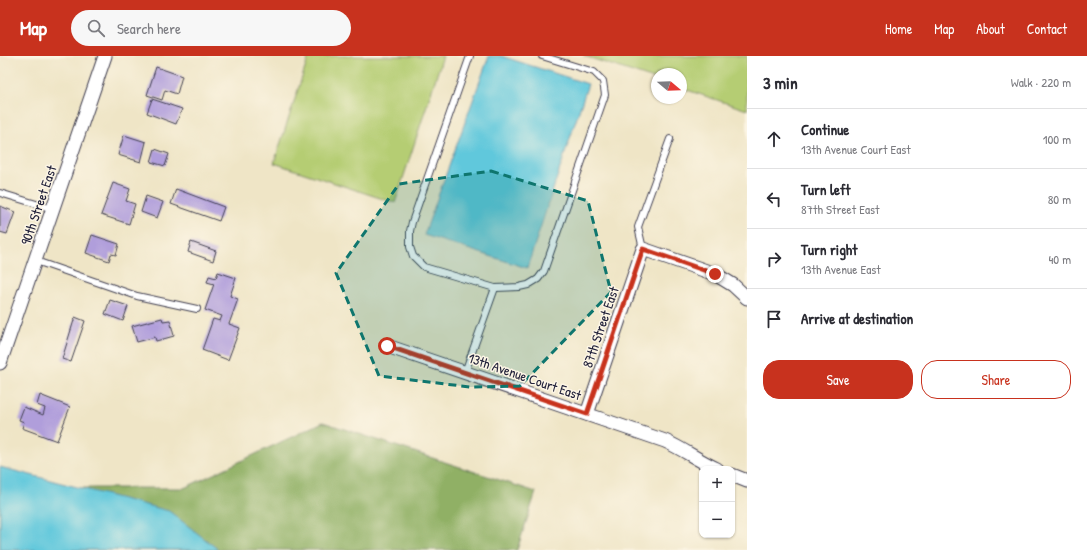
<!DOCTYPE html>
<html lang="en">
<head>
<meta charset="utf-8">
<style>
	body { margin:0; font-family:"Patrick Hand",sans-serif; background:#f7f7f7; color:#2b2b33 }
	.controls { position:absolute; right:12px; bottom:12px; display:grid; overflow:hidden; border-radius:8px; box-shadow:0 1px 3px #0004 }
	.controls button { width:36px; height:36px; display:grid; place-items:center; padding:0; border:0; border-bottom:1px solid #e1e1e2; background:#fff; color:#2b2b33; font:20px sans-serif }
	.compass { position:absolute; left:651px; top:12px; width:36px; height:36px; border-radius:50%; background:#fff; box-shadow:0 1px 3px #0004; rotate:109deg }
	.stop { position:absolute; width:12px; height:12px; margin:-9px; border:3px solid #c8321e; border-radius:50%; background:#fff }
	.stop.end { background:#c8321e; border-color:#fff; box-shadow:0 1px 4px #0008 }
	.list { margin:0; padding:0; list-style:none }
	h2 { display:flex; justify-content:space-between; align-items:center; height:52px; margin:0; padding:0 16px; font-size:17px }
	h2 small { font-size:13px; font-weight:400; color:#7c7c81 }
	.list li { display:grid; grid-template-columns:26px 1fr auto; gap:12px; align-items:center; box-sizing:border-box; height:60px; padding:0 16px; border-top:1px solid #e1e1e2 }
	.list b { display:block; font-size:15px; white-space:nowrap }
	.list p { margin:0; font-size:13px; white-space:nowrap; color:#7c7c81 }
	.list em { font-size:13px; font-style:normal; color:#7c7c81 }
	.actions { display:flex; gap:8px; padding:12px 16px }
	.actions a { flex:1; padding:9px 0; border:1px solid #c8321e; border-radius:16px; text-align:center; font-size:14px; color:#c8321e }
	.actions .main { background:#c8321e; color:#fff }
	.icon { flex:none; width:22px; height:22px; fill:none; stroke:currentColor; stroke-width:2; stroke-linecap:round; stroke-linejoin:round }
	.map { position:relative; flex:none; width:747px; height:494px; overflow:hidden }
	header { display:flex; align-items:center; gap:24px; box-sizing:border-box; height:56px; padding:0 20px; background:#c8321e; color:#fff }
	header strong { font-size:19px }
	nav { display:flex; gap:22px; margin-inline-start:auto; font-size:14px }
	.search { width:280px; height:36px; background:#f7f7f7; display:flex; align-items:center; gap:10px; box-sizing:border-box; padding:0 14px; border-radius:22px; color:#7c7c81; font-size:15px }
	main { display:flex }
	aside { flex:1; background:#fff }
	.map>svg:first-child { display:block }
	.green { fill:#b5cd73; stroke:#6c7857 }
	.forest { fill:#90b065; stroke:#596950 }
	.water { fill:#60c8dc; stroke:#41758c }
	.building { fill:#b09edb }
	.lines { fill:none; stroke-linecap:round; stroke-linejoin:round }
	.service-casing { stroke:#413f50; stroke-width:8 }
	.minor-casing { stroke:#413f50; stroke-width:15 }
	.service { stroke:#fff; stroke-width:6 }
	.minor { stroke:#fff; stroke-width:13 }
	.route { stroke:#c8321e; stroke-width:5 }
	.marked { fill:#0f766e; fill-opacity:0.2; stroke:#0f766e; stroke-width:3; stroke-dasharray:8 5; stroke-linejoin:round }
	.labels { text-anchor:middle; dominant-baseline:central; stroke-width:3; stroke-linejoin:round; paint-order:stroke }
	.street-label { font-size:14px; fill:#22223b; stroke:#fcf5e5 }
</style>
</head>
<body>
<header>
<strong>Map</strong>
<div class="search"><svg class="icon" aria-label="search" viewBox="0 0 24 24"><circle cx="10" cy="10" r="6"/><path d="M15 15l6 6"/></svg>Search here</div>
<nav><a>Home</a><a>Map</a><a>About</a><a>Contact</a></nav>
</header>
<main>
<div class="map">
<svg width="747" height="494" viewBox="0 0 747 494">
	<rect width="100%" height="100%" fill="#fcf5e5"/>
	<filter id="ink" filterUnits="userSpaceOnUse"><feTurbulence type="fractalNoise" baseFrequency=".025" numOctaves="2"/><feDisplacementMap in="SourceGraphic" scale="8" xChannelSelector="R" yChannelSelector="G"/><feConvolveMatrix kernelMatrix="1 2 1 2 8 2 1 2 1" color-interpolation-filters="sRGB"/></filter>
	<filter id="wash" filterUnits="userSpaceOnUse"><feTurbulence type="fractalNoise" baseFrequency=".012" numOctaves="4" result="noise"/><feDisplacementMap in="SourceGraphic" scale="16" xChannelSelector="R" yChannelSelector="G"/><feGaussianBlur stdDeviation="0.9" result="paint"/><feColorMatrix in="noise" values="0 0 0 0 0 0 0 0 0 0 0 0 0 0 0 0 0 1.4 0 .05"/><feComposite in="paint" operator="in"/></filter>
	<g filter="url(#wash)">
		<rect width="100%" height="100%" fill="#efe5c6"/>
		<!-- green -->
		<g class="green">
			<path d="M309 0H443L395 147 274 107Z"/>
			<path d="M584 0H747V54L681 32V18H657V24Z"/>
		</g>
		<!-- forest -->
		<path class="forest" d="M323 366 536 436 517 494H0V432H184Z"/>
		<!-- water -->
		<g class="water">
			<path d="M489 0H501L588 28 527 212 424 179Z"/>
			<path d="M0 411 169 455 219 494H0Z"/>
		</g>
		<g id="blocks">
			<!-- building -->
			<g class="building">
				<path d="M156 11 182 20 177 38 165 34 162 44 147 39Z"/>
				<path d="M152 43 182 53 176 68 147 57Z"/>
				<path d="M124 79 146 86 141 106 118 99Z"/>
				<path d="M155 93 169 98 165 110 151 106Z"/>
				<path d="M113 127 130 133 126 145 135 148 129 168 101 159Z"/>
				<path d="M176 133 224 151 219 165 171 148Z"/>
				<path d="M146 140 163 146 157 162 141 156Z"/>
				<path d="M0 150 15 156 7 178 0 176Z"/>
				<path d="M92 179 119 188 116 199 111 198 109 205 86 197Z"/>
				<path d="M191 186 216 195 213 205 188 196Z"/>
				<path d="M218 216 236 222 230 240 238 243 229 268 240 272 228 304 202 294 213 263 220 265 222 260 205 254 214 228 207 226 209 220 216 222Z"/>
				<path d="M110 244 128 250 123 265 105 258Z"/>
				<path d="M75 261 85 265 71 306 62 303Z"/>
				<path d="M162 262 163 265 170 264 174 280 156 285 155 281 137 286 132 270Z"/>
				<path d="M40 339 70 351 57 385 22 372 24 366 19 364 24 351 43 359 45 352 37 349Z"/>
			</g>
		</g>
	</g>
	<g filter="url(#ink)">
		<use href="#blocks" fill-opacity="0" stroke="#413f50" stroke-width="1"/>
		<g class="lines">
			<!-- service casing -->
			<g class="service-casing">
				<g id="service">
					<path d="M470 0 412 166 410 175V191L413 200 424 211 495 232 519 231 528 229 538 223 544 215 605 39 603 25 594 16 542 0"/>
					<path d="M0 137 53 153"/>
					<path d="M643 193 638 171 670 83"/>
					<path d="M36 205 137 240 197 253"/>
					<path d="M465 316 495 232"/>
				</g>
			</g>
			<!-- minor casing -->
			<g class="minor-casing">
				<g id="minor">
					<path d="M387 290 665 385C683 393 699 405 717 413"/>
					<path d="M0 307 105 0"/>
					<path d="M587 358 643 193 715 218 733 229 747 242"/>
					<path d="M732 419 747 425"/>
				</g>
			</g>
			<!-- service -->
			<use href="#service" class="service"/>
			<!-- minor -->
			<use href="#minor" class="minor"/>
		</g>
	</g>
	<g class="lines" filter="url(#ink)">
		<!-- route -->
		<path class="route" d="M387 290 587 358 643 193 715 218"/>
	</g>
	<!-- marked area -->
	<path class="marked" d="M491 115 588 145 611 236 520 330 470 331 379 320 336 217 399 128Z"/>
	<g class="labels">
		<!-- street labels -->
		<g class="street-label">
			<text transform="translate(38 149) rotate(-71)">90th Street East</text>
			<text transform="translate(600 271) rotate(-71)">87th Street East</text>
			<text transform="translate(525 320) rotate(19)">13th Avenue Court East</text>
		</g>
	</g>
</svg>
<div class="controls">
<button>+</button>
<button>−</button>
</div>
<svg class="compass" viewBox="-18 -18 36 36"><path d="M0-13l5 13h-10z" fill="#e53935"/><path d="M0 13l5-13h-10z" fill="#7c7c81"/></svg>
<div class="stop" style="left:387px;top:290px"></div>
<div class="stop end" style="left:715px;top:218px"></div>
</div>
<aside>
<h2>3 min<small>Walk · 220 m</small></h2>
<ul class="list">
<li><svg class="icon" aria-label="ahead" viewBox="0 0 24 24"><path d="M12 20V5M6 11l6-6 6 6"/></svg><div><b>Continue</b><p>13th Avenue Court East</p></div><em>100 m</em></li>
<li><svg class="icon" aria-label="left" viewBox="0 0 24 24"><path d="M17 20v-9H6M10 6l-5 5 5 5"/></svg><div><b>Turn left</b><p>87th Street East</p></div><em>80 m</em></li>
<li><svg class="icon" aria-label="right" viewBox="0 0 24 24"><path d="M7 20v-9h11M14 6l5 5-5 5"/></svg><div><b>Turn right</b><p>13th Avenue East</p></div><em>40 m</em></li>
<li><svg class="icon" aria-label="arrive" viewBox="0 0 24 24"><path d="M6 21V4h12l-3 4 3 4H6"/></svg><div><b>Arrive at destination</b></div></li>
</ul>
<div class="actions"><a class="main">Save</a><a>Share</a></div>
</aside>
</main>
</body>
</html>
